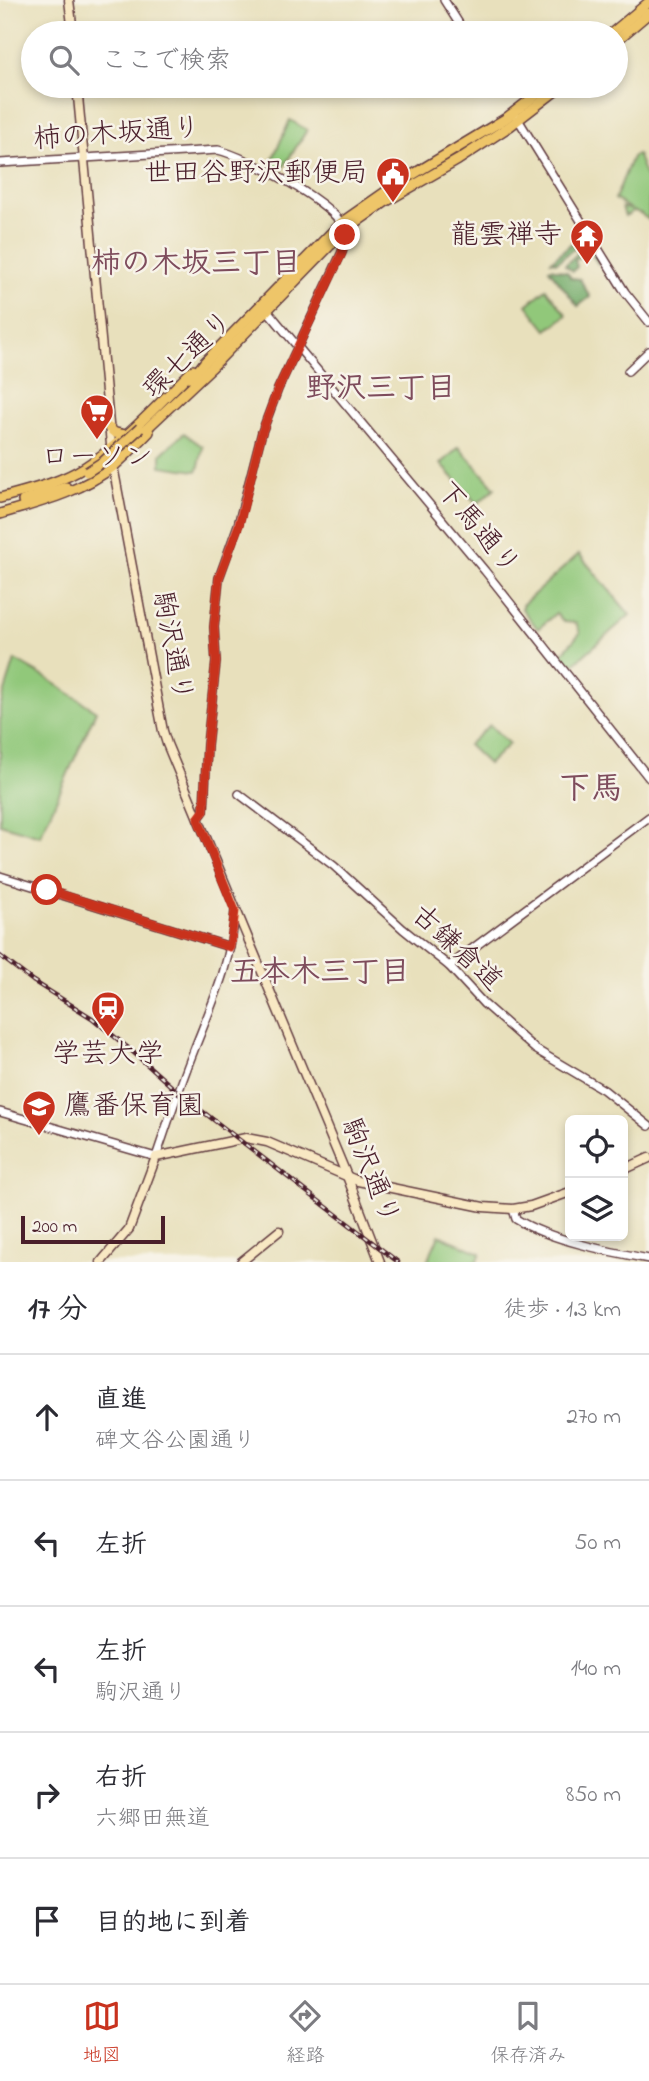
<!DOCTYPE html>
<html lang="ja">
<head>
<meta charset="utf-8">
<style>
	body { margin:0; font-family:"Indie Flower","Klee One",sans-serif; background:#f7f7f7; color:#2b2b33 }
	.controls { position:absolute; right:21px; bottom:21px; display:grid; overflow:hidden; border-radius:10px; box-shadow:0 4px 10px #0003 }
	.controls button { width:63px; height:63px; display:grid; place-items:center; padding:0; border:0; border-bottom:2px solid #e1e1e2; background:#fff; color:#2b2b33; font:35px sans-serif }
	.scale { position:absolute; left:21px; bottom:18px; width:144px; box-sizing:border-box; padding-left:7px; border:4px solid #4a1f2b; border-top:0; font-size:19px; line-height:24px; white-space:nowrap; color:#4a1f2b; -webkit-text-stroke:5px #f7f3e8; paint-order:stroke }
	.stop { position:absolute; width:21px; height:21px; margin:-16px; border:5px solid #c8321e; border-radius:50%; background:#fff }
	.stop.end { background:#c8321e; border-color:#fff; box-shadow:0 2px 7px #0008 }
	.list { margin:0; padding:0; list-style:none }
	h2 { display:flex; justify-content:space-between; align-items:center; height:91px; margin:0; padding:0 28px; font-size:30px }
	h2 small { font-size:23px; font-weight:400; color:#7c7c81 }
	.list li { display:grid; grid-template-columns:46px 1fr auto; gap:21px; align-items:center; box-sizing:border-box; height:126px; padding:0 28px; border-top:2px solid #e1e1e2 }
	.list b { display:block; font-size:26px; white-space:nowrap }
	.list p { margin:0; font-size:23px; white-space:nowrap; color:#7c7c81 }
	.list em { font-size:23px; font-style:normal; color:#7c7c81 }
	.icon { flex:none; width:38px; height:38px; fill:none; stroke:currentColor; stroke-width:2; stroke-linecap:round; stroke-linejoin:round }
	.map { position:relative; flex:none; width:649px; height:1262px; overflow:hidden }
	.search { position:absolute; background:#fff; box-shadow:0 4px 10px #0003; left:21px; right:21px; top:21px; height:77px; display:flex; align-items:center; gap:18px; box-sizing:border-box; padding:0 24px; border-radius:38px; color:#7c7c81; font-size:26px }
	.sheet { height:721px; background:#fff }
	nav { display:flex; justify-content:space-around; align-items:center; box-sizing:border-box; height:98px; border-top:2px solid #e1e1e2; background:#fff; font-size:19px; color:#7c7c81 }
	nav a { display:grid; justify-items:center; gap:4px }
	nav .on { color:#c8321e }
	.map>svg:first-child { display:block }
	.green { fill:#91c87a; stroke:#6e7452; stroke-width:2 }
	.forest { fill:#74ac6a; stroke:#5f664a; stroke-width:2 }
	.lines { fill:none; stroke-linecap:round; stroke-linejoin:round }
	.tertiary-casing { stroke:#623c41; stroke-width:10 }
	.secondary-casing { stroke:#623c41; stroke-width:11 }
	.primary-casing { stroke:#623c41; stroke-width:12 }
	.tertiary { stroke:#fff; stroke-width:7 }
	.secondary { stroke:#f8e8c3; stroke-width:8 }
	.primary { stroke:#eec569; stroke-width:9 }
	.rail-casing { stroke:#4a1f2b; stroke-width:4.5 }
	.rail { stroke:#f7f3e8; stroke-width:2; stroke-dasharray:5; stroke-linecap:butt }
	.primary-bridge-casing { stroke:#623c41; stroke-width:12; stroke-linecap:butt }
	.primary-bridge { stroke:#eec569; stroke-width:9 }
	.route { stroke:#c8321e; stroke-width:9 }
	.labels { text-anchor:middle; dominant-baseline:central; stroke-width:5; stroke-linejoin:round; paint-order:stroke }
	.street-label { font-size:28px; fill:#4a1f2b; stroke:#f7f3e8 }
	.poi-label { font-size:28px; fill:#4a1f2b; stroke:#f7f3e8; text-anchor:end }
	.neighbourhood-label { font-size:30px; font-weight:bold; fill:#7e4c5c; stroke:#f7f3e8 }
	.quarter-label { font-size:32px; font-weight:bold; fill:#7e4c5c; stroke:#f7f3e8 }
</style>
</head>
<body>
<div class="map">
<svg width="649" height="1262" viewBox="0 0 649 1262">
	<rect width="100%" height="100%" fill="#f7f3e8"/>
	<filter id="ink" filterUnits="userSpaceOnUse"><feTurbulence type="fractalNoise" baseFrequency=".0143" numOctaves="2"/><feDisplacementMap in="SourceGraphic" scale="14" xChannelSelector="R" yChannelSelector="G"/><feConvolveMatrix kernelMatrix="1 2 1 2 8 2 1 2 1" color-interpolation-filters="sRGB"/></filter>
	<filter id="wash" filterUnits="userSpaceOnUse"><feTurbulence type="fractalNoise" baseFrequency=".00686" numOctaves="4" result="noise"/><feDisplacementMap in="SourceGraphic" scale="28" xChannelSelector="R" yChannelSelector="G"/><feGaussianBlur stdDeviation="1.57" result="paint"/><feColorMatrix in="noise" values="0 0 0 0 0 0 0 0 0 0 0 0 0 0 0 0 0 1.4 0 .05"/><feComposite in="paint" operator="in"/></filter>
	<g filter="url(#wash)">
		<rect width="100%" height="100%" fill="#e8e0bc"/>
		<!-- green -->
		<g class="green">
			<path d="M290 120 307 130 281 171 269 167Z"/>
			<path d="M637 154 649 185V220L640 213 634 211 625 216 622 207 632 210 615 199 632 157Z"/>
			<path d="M546 289 567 315 547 330 527 305Z"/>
			<path d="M184 433 203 447 198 470 196 471 161 466V454Z"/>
			<path d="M459 447 495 488 477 504 441 464Z"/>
			<path d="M579 554 630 615 569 668 560 656 580 633 576 623 564 622 556 613 538 629 522 609V605Z"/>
			<path d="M15 660 50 680 96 711 40 836 0 824V707Z"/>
			<path d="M490 725 509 744 488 764 468 745Z"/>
			<path d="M439 1235 481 1253 477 1262H427Z"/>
		</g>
		<!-- forest -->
		<g class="forest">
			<path d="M582 234 602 262 598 264 590 252 575 260 577 267 573 271 565 265 578 253 575 248 557 262 551 261Z"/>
			<path d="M551 268 567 272 571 278 580 279 590 297 578 306 549 269Z"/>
		</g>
	</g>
	<g filter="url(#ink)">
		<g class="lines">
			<!-- tertiary casing -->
			<g class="tertiary-casing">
				<g id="tertiary">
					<path d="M444 0 465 33"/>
					<path d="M516 116 625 292 649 322"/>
					<path d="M0 163 218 150C244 156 338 203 345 231 347 238 344 246 342 252L278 389 262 432 238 525 219 578 214 627 216 662 207 745 204 811 198 819"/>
					<path d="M267 310 485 571 649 778"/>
					<path d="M628 371 649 351"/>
					<path d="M239 794 334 866 403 929 449 966 484 1004 535 1049 604 1090 649 1126"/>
					<path d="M0 876 230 947"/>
					<path d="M449 966 649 817"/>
					<path d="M0 1112 156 1157C168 1122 180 1085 194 1050 212 1004 232 961 235 911"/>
					<path d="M513 1209 516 1219C549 1240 611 1252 649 1259"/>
				</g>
			</g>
			<!-- secondary casing -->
			<g class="secondary-casing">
				<g id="secondary">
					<path d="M69 0 73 33"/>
					<path d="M77 86 113 466 163 731 167 744 347 1176 380 1262"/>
					<path d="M623 1170 649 1158"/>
					<path d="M101 1262 129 1229 156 1157 246 1138 267 1142 358 1181 483 1207 513 1209 531 1206 570 1192"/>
					<path d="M241 1262 279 1231"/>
				</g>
			</g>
			<!-- primary casing -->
			<g class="primary-casing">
				<g id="primary">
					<path d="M612 33 649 2"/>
					<path d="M616 41 649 13"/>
					<path d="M192 378 204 363 341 223 394 186 505 119 548 86"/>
					<path d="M109 428 115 433 125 435"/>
					<path d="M142 433 211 368 345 230 385 202 458 160 510 126 562 86"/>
					<path d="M0 498C29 490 60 483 85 467 126 441 159 403 193 370"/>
					<path d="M23 501 66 487"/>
					<path d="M0 514C40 502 81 492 114 466 126 456 138 443 149 432"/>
				</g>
			</g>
			<!-- tertiary -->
			<use href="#tertiary" class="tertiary"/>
			<!-- secondary -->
			<use href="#secondary" class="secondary"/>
			<!-- primary -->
			<use href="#primary" class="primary"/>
			<!-- rail casing -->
			<g class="rail-casing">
				<path id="rail" d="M0 956 33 981 92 1018 133 1052 180 1094 398 1262"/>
			</g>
			<!-- rail -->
			<use href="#rail" class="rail"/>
			<!-- primary-bridge casing -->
			<g class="primary-bridge-casing">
				<path id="primary-bridge" d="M87 472 104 461 140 428"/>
			</g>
			<!-- primary-bridge -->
			<use href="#primary-bridge" class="primary-bridge"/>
		</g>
	</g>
	<g class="lines" filter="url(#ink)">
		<!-- route -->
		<path class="route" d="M47 890 230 947 235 911 198 819 204 811 207 745 216 662 214 627 219 578 239 525 262 432 278 389 342 253 345 235"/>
	</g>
	<!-- icons -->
	<defs>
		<g id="civic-pin" transform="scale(1.75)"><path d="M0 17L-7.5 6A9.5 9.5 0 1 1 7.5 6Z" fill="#c8321e" stroke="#f7f3e8"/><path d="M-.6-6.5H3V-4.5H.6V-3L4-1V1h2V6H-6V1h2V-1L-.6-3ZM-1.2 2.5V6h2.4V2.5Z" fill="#fff"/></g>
		<g id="temple-pin" transform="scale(1.75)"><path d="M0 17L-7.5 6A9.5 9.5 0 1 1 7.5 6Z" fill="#c8321e" stroke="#f7f3e8"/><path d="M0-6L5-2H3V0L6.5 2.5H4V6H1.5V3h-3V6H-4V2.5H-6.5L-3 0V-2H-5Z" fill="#fff"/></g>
		<g id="supermarket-pin" transform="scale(1.75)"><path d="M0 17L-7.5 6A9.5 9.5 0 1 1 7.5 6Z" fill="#c8321e" stroke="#f7f3e8"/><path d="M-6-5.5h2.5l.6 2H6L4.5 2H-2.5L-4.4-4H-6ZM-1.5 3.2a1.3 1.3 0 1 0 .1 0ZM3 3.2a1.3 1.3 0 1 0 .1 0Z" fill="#fff"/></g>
		<g id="station-pin" transform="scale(1.75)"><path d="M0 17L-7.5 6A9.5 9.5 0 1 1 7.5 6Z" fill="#c8321e" stroke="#f7f3e8"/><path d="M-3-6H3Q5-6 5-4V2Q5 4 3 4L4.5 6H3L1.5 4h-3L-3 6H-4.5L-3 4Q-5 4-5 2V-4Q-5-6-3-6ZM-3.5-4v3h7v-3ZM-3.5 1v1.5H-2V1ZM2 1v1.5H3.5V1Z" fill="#fff"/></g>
		<g id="school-pin" transform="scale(1.75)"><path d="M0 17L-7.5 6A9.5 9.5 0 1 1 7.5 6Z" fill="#c8321e" stroke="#f7f3e8"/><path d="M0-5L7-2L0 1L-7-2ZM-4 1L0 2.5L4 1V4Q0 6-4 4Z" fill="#fff"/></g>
	</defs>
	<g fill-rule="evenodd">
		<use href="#civic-pin" x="393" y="174"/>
		<use href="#temple-pin" x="587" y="236"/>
		<use href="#supermarket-pin" x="97" y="411"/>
		<use href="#station-pin" x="108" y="1008"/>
		<use href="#school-pin" x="39" y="1107"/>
	</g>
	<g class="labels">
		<!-- street labels -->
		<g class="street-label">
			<text transform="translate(117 135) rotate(-4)">柿の木坂通り</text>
			<text transform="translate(189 356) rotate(-44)">環七通り</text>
			<text transform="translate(477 529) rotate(50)">下馬通り</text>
			<text transform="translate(171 647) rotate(79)">駒沢通り</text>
			<text transform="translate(456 949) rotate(43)">古鎌倉道</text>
			<text transform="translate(369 1172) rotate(68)">駒沢通り</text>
		</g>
		<!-- poi labels -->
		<g class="poi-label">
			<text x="368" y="174">世田谷野沢郵便局</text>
			<text x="562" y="236">龍雲禅寺</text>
			<text x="97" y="458" text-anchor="middle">ローソン</text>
			<text x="108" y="1055" text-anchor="middle">学芸大学</text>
			<text x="64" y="1107" text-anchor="start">鷹番保育園</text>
		</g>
		<!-- neighbourhood labels -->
		<g class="neighbourhood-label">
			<text x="196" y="265">柿の木坂三丁目</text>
			<text x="381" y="390">野沢三丁目</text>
			<text x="320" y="974">五本木三丁目</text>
		</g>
		<!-- quarter labels -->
		<g class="quarter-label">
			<text x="591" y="790">下馬</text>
		</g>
	</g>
</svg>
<div class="controls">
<button><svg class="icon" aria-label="locate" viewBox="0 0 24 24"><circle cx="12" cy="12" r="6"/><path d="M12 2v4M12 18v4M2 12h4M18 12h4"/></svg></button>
<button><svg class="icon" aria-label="layers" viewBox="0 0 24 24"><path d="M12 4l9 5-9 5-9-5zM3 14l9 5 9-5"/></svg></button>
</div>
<div class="scale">200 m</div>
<div class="stop" style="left:47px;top:890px"></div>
<div class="stop end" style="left:345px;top:235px"></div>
<div class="search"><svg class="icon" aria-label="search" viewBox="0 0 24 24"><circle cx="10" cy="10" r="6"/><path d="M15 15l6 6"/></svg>ここで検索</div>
</div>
<section class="sheet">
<h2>17 分<small>徒歩 · 1.3 km</small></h2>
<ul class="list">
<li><svg class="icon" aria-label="ahead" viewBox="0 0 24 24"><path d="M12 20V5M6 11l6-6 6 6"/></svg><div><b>直進</b><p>碑文谷公園通り</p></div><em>270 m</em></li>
<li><svg class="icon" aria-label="left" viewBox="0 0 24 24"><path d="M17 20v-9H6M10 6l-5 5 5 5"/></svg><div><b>左折</b></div><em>50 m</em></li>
<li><svg class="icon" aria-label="left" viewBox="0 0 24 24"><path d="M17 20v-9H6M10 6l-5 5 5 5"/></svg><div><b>左折</b><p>駒沢通り</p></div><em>140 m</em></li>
<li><svg class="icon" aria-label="right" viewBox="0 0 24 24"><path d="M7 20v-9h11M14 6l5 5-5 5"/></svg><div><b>右折</b><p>六郷田無道</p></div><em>850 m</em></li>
<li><svg class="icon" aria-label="arrive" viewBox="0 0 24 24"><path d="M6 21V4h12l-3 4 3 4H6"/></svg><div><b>目的地に到着</b></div></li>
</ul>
</section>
<nav>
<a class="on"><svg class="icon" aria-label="map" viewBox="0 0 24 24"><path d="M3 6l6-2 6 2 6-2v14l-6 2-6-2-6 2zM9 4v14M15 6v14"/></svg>地図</a>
<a><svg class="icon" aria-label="directions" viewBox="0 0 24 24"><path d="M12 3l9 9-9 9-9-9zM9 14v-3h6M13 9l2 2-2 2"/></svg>経路</a>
<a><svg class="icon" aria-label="saved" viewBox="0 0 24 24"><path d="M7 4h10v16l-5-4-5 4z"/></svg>保存済み</a>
</nav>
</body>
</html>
